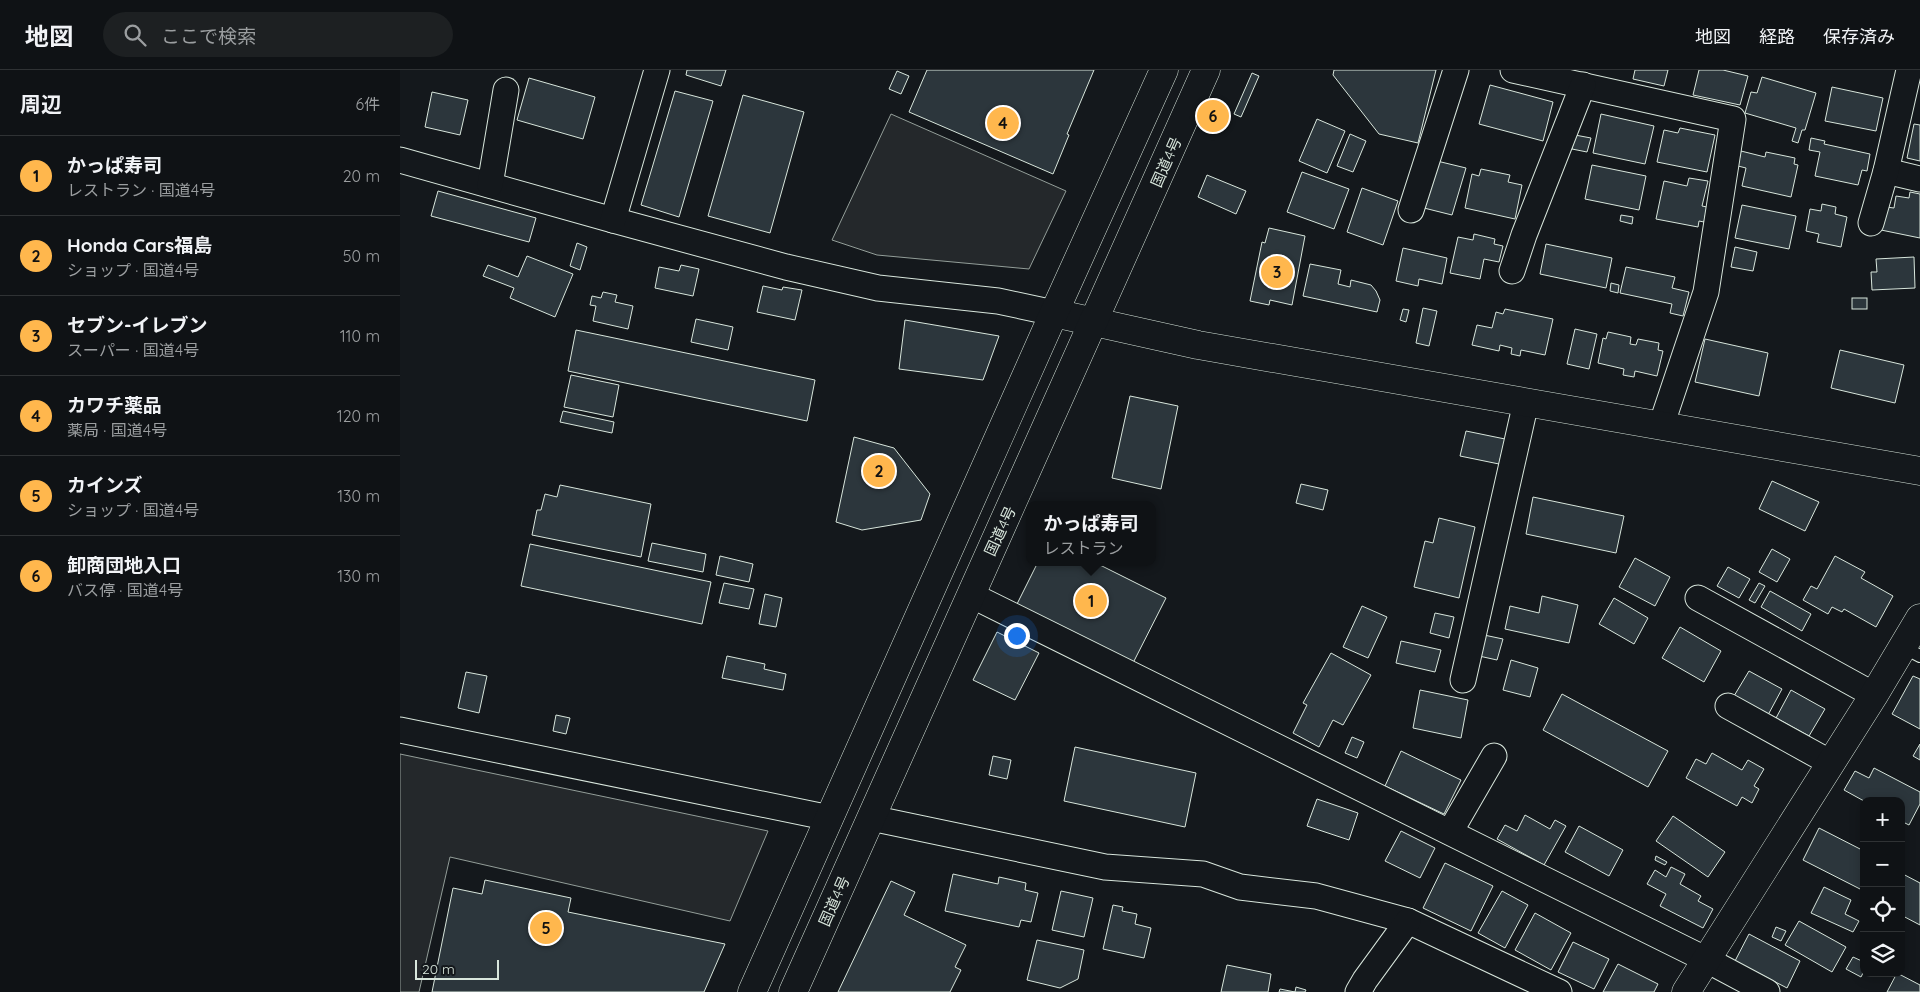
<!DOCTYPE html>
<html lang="ja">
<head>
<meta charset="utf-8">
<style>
	body { margin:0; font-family:Quicksand,"Noto Sans JP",sans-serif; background:#1d2022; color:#f1f3f6 }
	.controls { position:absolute; right:15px; bottom:15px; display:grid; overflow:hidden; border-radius:10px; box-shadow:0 2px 12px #0003 }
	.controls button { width:45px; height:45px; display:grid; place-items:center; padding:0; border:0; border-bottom:1px solid #2f3234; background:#0f1215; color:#f1f3f6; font:25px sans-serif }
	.scale { position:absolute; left:15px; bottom:12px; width:84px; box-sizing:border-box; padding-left:5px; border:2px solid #d8e6dc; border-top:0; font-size:14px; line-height:18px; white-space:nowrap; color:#d8e6dc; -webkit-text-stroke:4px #14181c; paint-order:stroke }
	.you { position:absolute; left:616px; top:565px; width:18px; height:18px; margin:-12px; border:4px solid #fff; border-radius:50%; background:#1a73e8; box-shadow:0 0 0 8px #1a73e833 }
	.badge { display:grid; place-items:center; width:32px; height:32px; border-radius:50%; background:#ffb74d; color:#111; font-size:16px; font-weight:700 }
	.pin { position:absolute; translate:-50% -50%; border:2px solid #fff; box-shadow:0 1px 5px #0006 }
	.popup { position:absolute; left:626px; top:431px; width:130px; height:65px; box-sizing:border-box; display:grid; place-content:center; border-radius:10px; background:#0f1215; filter:drop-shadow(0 1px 4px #0005); font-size:16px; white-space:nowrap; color:#9b9ea0 }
	.popup b { font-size:19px; color:#f1f3f6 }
	.popup::after { content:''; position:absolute; left:50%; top:100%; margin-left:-10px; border:10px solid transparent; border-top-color:#0f1215 }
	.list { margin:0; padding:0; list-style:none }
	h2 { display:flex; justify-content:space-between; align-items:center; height:65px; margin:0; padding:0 20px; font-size:21px }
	h2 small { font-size:16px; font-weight:400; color:#9b9ea0 }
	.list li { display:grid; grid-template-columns:32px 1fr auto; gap:15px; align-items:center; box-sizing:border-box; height:80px; padding:0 20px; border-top:1px solid #2f3234 }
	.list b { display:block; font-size:19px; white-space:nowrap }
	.list p { margin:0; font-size:16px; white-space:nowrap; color:#9b9ea0 }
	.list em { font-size:16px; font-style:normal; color:#9b9ea0 }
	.icon { flex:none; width:28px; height:28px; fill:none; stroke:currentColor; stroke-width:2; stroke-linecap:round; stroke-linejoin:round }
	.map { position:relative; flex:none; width:1520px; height:922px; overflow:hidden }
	header { display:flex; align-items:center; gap:30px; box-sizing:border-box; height:70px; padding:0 25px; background:#0f1215; border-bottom:1px solid #2f3234 }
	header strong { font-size:24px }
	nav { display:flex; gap:28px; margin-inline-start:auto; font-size:18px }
	.search { width:350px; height:45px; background:#1d2022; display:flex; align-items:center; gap:12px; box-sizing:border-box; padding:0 18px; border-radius:28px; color:#9b9ea0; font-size:19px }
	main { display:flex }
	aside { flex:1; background:#0f1215 }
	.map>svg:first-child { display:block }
	.parking { fill:#24282b; stroke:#939e99 }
	.building { fill:#2c363c; stroke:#d8e6dc }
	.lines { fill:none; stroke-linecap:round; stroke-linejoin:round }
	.service-casing { stroke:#d8e6dc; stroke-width:14 }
	.minor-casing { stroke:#d8e6dc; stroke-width:27 }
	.tertiary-casing { stroke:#d8e6dc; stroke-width:29 }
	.trunk-casing { stroke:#d8e6dc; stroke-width:29 }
	.service { stroke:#14181c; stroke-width:12 }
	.minor { stroke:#14181c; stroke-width:25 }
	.tertiary { stroke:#14181c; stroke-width:28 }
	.trunk { stroke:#14181c; stroke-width:28 }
	.labels { text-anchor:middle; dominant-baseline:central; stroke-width:4; stroke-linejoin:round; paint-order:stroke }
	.street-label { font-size:15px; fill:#d8e6dc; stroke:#14181c }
</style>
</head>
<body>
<header>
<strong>地図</strong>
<div class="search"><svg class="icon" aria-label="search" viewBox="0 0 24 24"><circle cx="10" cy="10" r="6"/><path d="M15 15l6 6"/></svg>ここで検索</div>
<nav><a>地図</a><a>経路</a><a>保存済み</a></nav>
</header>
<main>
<aside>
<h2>周辺<small>6件</small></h2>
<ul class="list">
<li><span class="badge">1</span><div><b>かっぱ寿司</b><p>レストラン · 国道4号</p></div><em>20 m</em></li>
<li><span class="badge">2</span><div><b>Honda Cars福島</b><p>ショップ · 国道4号</p></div><em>50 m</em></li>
<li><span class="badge">3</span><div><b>セブン-イレブン</b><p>スーパー · 国道4号</p></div><em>110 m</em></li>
<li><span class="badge">4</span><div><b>カワチ薬品</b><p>薬局 · 国道4号</p></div><em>120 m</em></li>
<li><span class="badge">5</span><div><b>カインズ</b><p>ショップ · 国道4号</p></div><em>130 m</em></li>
<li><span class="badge">6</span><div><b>卸商団地入口</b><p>バス停 · 国道4号</p></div><em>130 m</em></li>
</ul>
</aside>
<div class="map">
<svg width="1520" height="922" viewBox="0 0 1520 922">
	<rect width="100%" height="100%" fill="#14181c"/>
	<!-- parking -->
	<g class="parking">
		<path d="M491 44 666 121 629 199 477 185 432 170Z"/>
		<path d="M0 684 368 761 330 851 50 787 19 922H0Z"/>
	</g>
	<!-- building -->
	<g class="building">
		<path d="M287 0H326L321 16 286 5Z"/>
		<path d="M527 0H694L667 64 669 65 653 104 509 42Z"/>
		<path d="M934 0H1036L1018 73 979 64 933 5Z"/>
		<path d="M1235 0H1268L1264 16 1233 9Z"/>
		<path d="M1299 0H1323L1348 6 1340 35 1293 25Z"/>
		<path d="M497 1 509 6 501 24 489 19Z"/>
		<path d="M852 3 859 6 841 47 834 44Z"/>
		<path d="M1362 7 1416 23 1405 60H1402L1398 73 1392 71 1396 58 1345 43 1351 22 1357 23Z"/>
		<path d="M129 8 195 27 183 69 117 50Z"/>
		<path d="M1090 15 1153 32 1143 71 1079 54Z"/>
		<path d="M1432 17 1483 28 1476 61 1425 51Z"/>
		<path d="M275 21 313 31 279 147 241 135Z"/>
		<path d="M32 22 68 30 60 65 25 57Z"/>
		<path d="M343 25 404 42 370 163 308 146Z"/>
		<path d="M1201 44 1254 56 1245 94 1193 83Z"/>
		<path d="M917 49 945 61 927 103 899 91Z"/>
		<path d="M1514 54 1520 55V91L1507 88Z"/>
		<path d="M1280 58 1315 65 1307 102 1257 92 1264 60 1278 63Z"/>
		<path d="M950 64 966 71 953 102 937 96Z"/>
		<path d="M1175 65 1191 68 1187 82 1172 79Z"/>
		<path d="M1411 68 1425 71 1424 74 1470 84 1467 101 1462 100 1458 115 1415 106 1420 82 1409 80Z"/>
		<path d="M1341 81 1365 87 1366 82 1395 88 1394 94 1398 95 1391 127 1342 116 1346 98 1338 96Z"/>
		<path d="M1037 91 1066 98 1052 145 1024 138Z"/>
		<path d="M1192 95 1246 106 1239 140 1185 129Z"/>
		<path d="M1081 99 1110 105 1108 112 1122 115 1115 149 1065 138 1072 104 1079 106Z"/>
		<path d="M902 102 949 119 934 159 887 142Z"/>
		<path d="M807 105 846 121 836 144 798 127Z"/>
		<path d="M1289 108 1308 111 1302 136 1307 137 1304 152 1299 151 1298 157 1256 149 1264 111 1287 116Z"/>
		<path d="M962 118 998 131 983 175 947 162Z"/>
		<path d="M38 121 136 148 129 172 31 146Z"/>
		<path d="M1510 122 1520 124V168L1481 160 1486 137 1494 138 1496 126 1509 128Z"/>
		<path d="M1422 134 1436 137 1435 144 1447 147 1441 177 1417 172 1419 164 1406 161 1410 139 1421 141Z"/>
		<path d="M1342 135 1396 146 1389 179 1335 168Z"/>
		<path d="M1221 145 1233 147 1232 154 1220 151Z"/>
		<path d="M869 158 905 166 892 235 870 230 869 235 850 231 862 172 865 173Z"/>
		<path d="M1074 164 1095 169 1094 174 1103 176 1099 192 1084 189 1080 209 1050 203 1058 167 1073 170Z"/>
		<path d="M177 173 187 177 180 200 170 196Z"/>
		<path d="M1146 174 1212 188 1206 218 1140 204Z"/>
		<path d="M1335 177 1357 182 1353 201 1331 197Z"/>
		<path d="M1003 178 1047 188 1042 214 1019 209 1018 216 996 211Z"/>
		<path d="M127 186 173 204 155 247 110 228 114 218 83 206 88 195 118 207Z"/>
		<path d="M1514 187 1515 218 1472 220 1471 202H1477L1476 189Z"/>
		<path d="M910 194 941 200 938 214 950 217 951 210 971 215 976 221 980 230 977 242 903 226Z"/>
		<path d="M281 195 299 199 293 226 255 218 259 197 279 201Z"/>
		<path d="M1226 197 1275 207 1272 218 1289 222 1283 246 1270 243 1272 234 1220 223Z"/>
		<path d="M1211 213 1219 215 1218 223 1210 221Z"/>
		<path d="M363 216 382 220 383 217 402 220 395 250 357 242Z"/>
		<path d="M203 222 217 225 215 232 233 236 228 259 193 251 196 236 190 235 192 226 201 228Z"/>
		<rect x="1452" y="228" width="15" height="11"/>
		<path d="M1023 238 1037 241 1029 276 1016 273Z"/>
		<path d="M1003 239 1009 240 1006 252 1000 250Z"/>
		<path d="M1105 239 1153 249 1145 285 1121 280 1120 286 1111 284 1112 278 1100 275 1099 281 1072 275 1077 255 1092 258 1096 242 1103 244Z"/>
		<path d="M296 249 333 257 328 280 291 272Z"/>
		<path d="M505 250 599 266 583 310 499 299Z"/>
		<path d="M1175 259 1197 264 1189 299 1167 294Z"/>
		<path d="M176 260 415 310 407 351 168 301Z"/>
		<path d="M1208 262 1231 267 1230 274 1236 275 1238 269 1259 273 1258 280 1263 281 1257 306 1235 301 1234 307 1223 305 1224 299 1198 293 1203 268 1206 269Z"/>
		<path d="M1305 269 1368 283 1359 326 1295 312Z"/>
		<path d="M1440 280 1504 295 1495 333 1431 318Z"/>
		<path d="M171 305 219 315 213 347 164 337Z"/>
		<path d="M730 326 778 336 761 419 712 408Z"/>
		<path d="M163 341 214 352 212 363 160 352Z"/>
		<path d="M1066 361 1105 369 1099 394 1060 386Z"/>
		<path d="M454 367 494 378 530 424 521 450 462 460 436 452Z"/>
		<path d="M1372 411 1419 432 1405 461 1359 439Z"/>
		<path d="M901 414 928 420 923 440 896 433Z"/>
		<path d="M160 415 251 434 241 487 132 465 137 440H141L145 424 157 427Z"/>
		<path d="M1133 427 1224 446 1216 483 1126 464Z"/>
		<path d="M1039 448 1075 457 1059 528 1014 517 1025 471 1033 473Z"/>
		<path d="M252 473 306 484 303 502 248 491Z"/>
		<path d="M130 474 311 512 302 554 121 516Z"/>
		<path d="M1372 479 1390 489 1377 512 1359 502Z"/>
		<path d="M320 486 353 494 349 512 316 505Z"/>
		<path d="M1435 486 1465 502 1461 508 1493 526 1476 557 1444 539 1442 542 1432 537 1428 544 1403 530 1411 516 1417 519Z"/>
		<path d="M1235 488 1270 507 1255 536 1219 517Z"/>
		<path d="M638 492H694L766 528 733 593 617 534Z"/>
		<path d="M1328 497 1350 509 1339 528 1317 516Z"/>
		<path d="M324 513 354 519 349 539 319 533Z"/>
		<path d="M1359 513 1365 516 1355 533 1349 530Z"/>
		<path d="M1370 521 1411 544 1402 561 1361 537Z"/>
		<path d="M365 524 382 528 376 557 359 554Z"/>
		<path d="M1142 526 1178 535 1169 573 1105 559 1110 536 1139 543Z"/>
		<path d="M1214 528 1248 548 1234 574 1199 554Z"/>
		<path d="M962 536 987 547 968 588 943 577Z"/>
		<path d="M1035 543 1054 547 1049 568 1030 563Z"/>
		<path d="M1280 557 1321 581 1304 612 1262 588Z"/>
		<path d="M597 562 639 583 615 630 573 610Z"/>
		<path d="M1084 565 1103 569 1097 590 1079 586Z"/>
		<path d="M1001 571 1041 580 1035 602 996 593Z"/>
		<path d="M931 583 971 605 943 655 933 650 919 677 893 663 907 635 903 633Z"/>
		<path d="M327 586 365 594 364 599 386 604 383 620 322 608Z"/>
		<path d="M1111 590 1138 598 1130 627 1103 620Z"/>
		<path d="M1349 601 1382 619 1368 645 1334 626Z"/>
		<path d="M66 602 87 606 79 643 58 638Z"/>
		<path d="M1513 606 1520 609V659L1492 644Z"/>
		<path d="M1020 620 1068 630 1061 668 1013 658Z"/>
		<path d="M1391 620 1425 639 1409 666 1376 648Z"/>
		<path d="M1162 624 1268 681 1248 717 1143 660Z"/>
		<path d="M156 645 170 648 166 664 153 661Z"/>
		<path d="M952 667 964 672 957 688 945 683Z"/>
		<path d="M1520 674V690L1513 686Z"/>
		<path d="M675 677 796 703 785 757 664 731Z"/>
		<path d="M1001 681 1061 710 1044 744 985 716Z"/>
		<path d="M1312 683 1342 700 1348 690 1364 699 1354 716 1359 719 1352 733 1342 727 1337 736 1286 708 1296 689 1306 694Z"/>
		<path d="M593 686 611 690 607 709 589 705Z"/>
		<path d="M1474 698 1520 722V734L1509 755 1501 751V731H1464L1444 720 1455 701 1469 708Z"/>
		<path d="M917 729 958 743 949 770 907 756Z"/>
		<path d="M1125 745 1150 759 1155 750 1166 756 1144 795 1097 769 1105 755 1117 761Z"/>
		<path d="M1273 746 1325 782 1308 807 1256 771Z"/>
		<path d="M1179 756 1223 780 1209 806 1165 782Z"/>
		<path d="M1419 758 1464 781 1462 820 1403 790Z"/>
		<path d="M1001 761 1035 778 1020 808 985 791Z"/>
		<path d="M1256 786 1267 792 1265 795 1255 790Z"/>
		<path d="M1045 793 1093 816 1071 861 1023 838Z"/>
		<path d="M1271 797 1285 804 1280 814 1301 826 1298 831 1313 839 1303 858 1260 836 1266 824 1247 814 1255 800 1266 807Z"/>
		<path d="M1501 803 1520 813V855L1501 845Z"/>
		<path d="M553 804 598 814 599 807 626 813 625 820 638 823 631 852 621 850 619 857 545 841Z"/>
		<path d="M85 810 171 828 168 842 325 874 304 922H32L53 818 82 824Z"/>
		<path d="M491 811 515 822 504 845 566 875 555 897 561 900 550 922H438Z"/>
		<path d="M1424 817 1451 830 1445 844 1459 851 1453 862 1411 843Z"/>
		<path d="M661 821 693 828 684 867 652 860Z"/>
		<path d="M1102 821 1128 835 1105 878 1078 863Z"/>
		<path d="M713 835 723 837 722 841 737 844 735 854 751 858 744 888 703 879Z"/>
		<path d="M1135 843 1171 863 1151 900 1115 880Z"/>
		<path d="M1399 851 1446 877 1432 902 1385 875Z"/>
		<path d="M1376 857 1386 861 1381 871 1372 867Z"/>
		<path d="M1349 864 1400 891 1387 918 1335 891Z"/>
		<path d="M637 870 684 880 678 909 660 918 627 910Z"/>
		<path d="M1173 872 1209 889 1194 919 1158 902Z"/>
		<path d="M1453 887 1464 892V901L1461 907 1446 899Z"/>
		<path d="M1218 894 1258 914 1254 922H1203Z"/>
		<path d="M827 895 871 904 868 922H821Z"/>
		<path d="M1497 903 1520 915V922H1487Z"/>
		<path d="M896 917 906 920 905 922H879L880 919 895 922Z"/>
	</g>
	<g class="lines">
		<!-- service casing -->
		<g class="service-casing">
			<path id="service" d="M1503 577 1520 586"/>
		</g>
		<!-- minor casing -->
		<g class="minor-casing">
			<g id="minor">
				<path d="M1113 0 1333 49 1306 222 1261 356"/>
				<path d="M0 90 213 150 386 197 478 218 598 231 654 243"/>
				<path d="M1486 101 1520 109"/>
				<path d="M90 115 106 20"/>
				<path d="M1011 140 1056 0"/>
				<path d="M213 150 257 0"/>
				<path d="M1471 153 1486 101 1509 0"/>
				<path d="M1112 201 1124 165 1183 15"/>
				<path d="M571 525 1307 890 1367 922"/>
				<path d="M1298 528 1474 625"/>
				<path d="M1063 610 1126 332"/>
				<path d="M1328 636 1431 693"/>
				<path d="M0 660 430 748"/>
				<path d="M471 748 705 797 803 804 840 817 916 826 1008 851 1159 922"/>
				<path d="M1050 762 1094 686"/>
				<path d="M958 922 965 910 1008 851"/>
			</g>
		</g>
		<!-- tertiary casing -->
		<g class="tertiary-casing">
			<g id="tertiary">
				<path d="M654 243 798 275 1520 401"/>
				<path d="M1286 922 1474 625 1520 548"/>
			</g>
		</g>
		<!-- trunk casing -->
		<g class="trunk-casing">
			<g id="trunk">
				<path d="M352 922 654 243 764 0"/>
				<path d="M393 922C530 614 671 308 806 0"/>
			</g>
		</g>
		<!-- service -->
		<use href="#service" class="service"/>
		<!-- minor -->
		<use href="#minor" class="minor"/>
		<!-- tertiary -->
		<use href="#tertiary" class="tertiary"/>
		<!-- trunk -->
		<use href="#trunk" class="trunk"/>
	</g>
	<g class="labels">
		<!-- street labels -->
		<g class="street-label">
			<text transform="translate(766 92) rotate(-66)">国道4号</text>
			<text transform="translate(600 461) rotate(-65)">国道4号</text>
			<text transform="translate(434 831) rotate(-66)">国道4号</text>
		</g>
	</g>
</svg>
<div class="controls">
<button>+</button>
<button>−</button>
<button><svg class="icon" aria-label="locate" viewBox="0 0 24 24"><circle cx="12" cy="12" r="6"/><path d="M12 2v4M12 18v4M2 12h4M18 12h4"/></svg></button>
<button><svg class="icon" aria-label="layers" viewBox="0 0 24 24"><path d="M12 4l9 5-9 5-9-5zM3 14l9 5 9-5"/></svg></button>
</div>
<div class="scale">20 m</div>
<div class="you"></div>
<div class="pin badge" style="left:691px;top:531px">1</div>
<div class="popup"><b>かっぱ寿司</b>レストラン</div>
<div class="pin badge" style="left:479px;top:401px">2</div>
<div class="pin badge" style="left:877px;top:202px">3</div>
<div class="pin badge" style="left:603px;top:53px">4</div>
<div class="pin badge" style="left:146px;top:858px">5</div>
<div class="pin badge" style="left:813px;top:46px">6</div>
</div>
</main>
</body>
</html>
